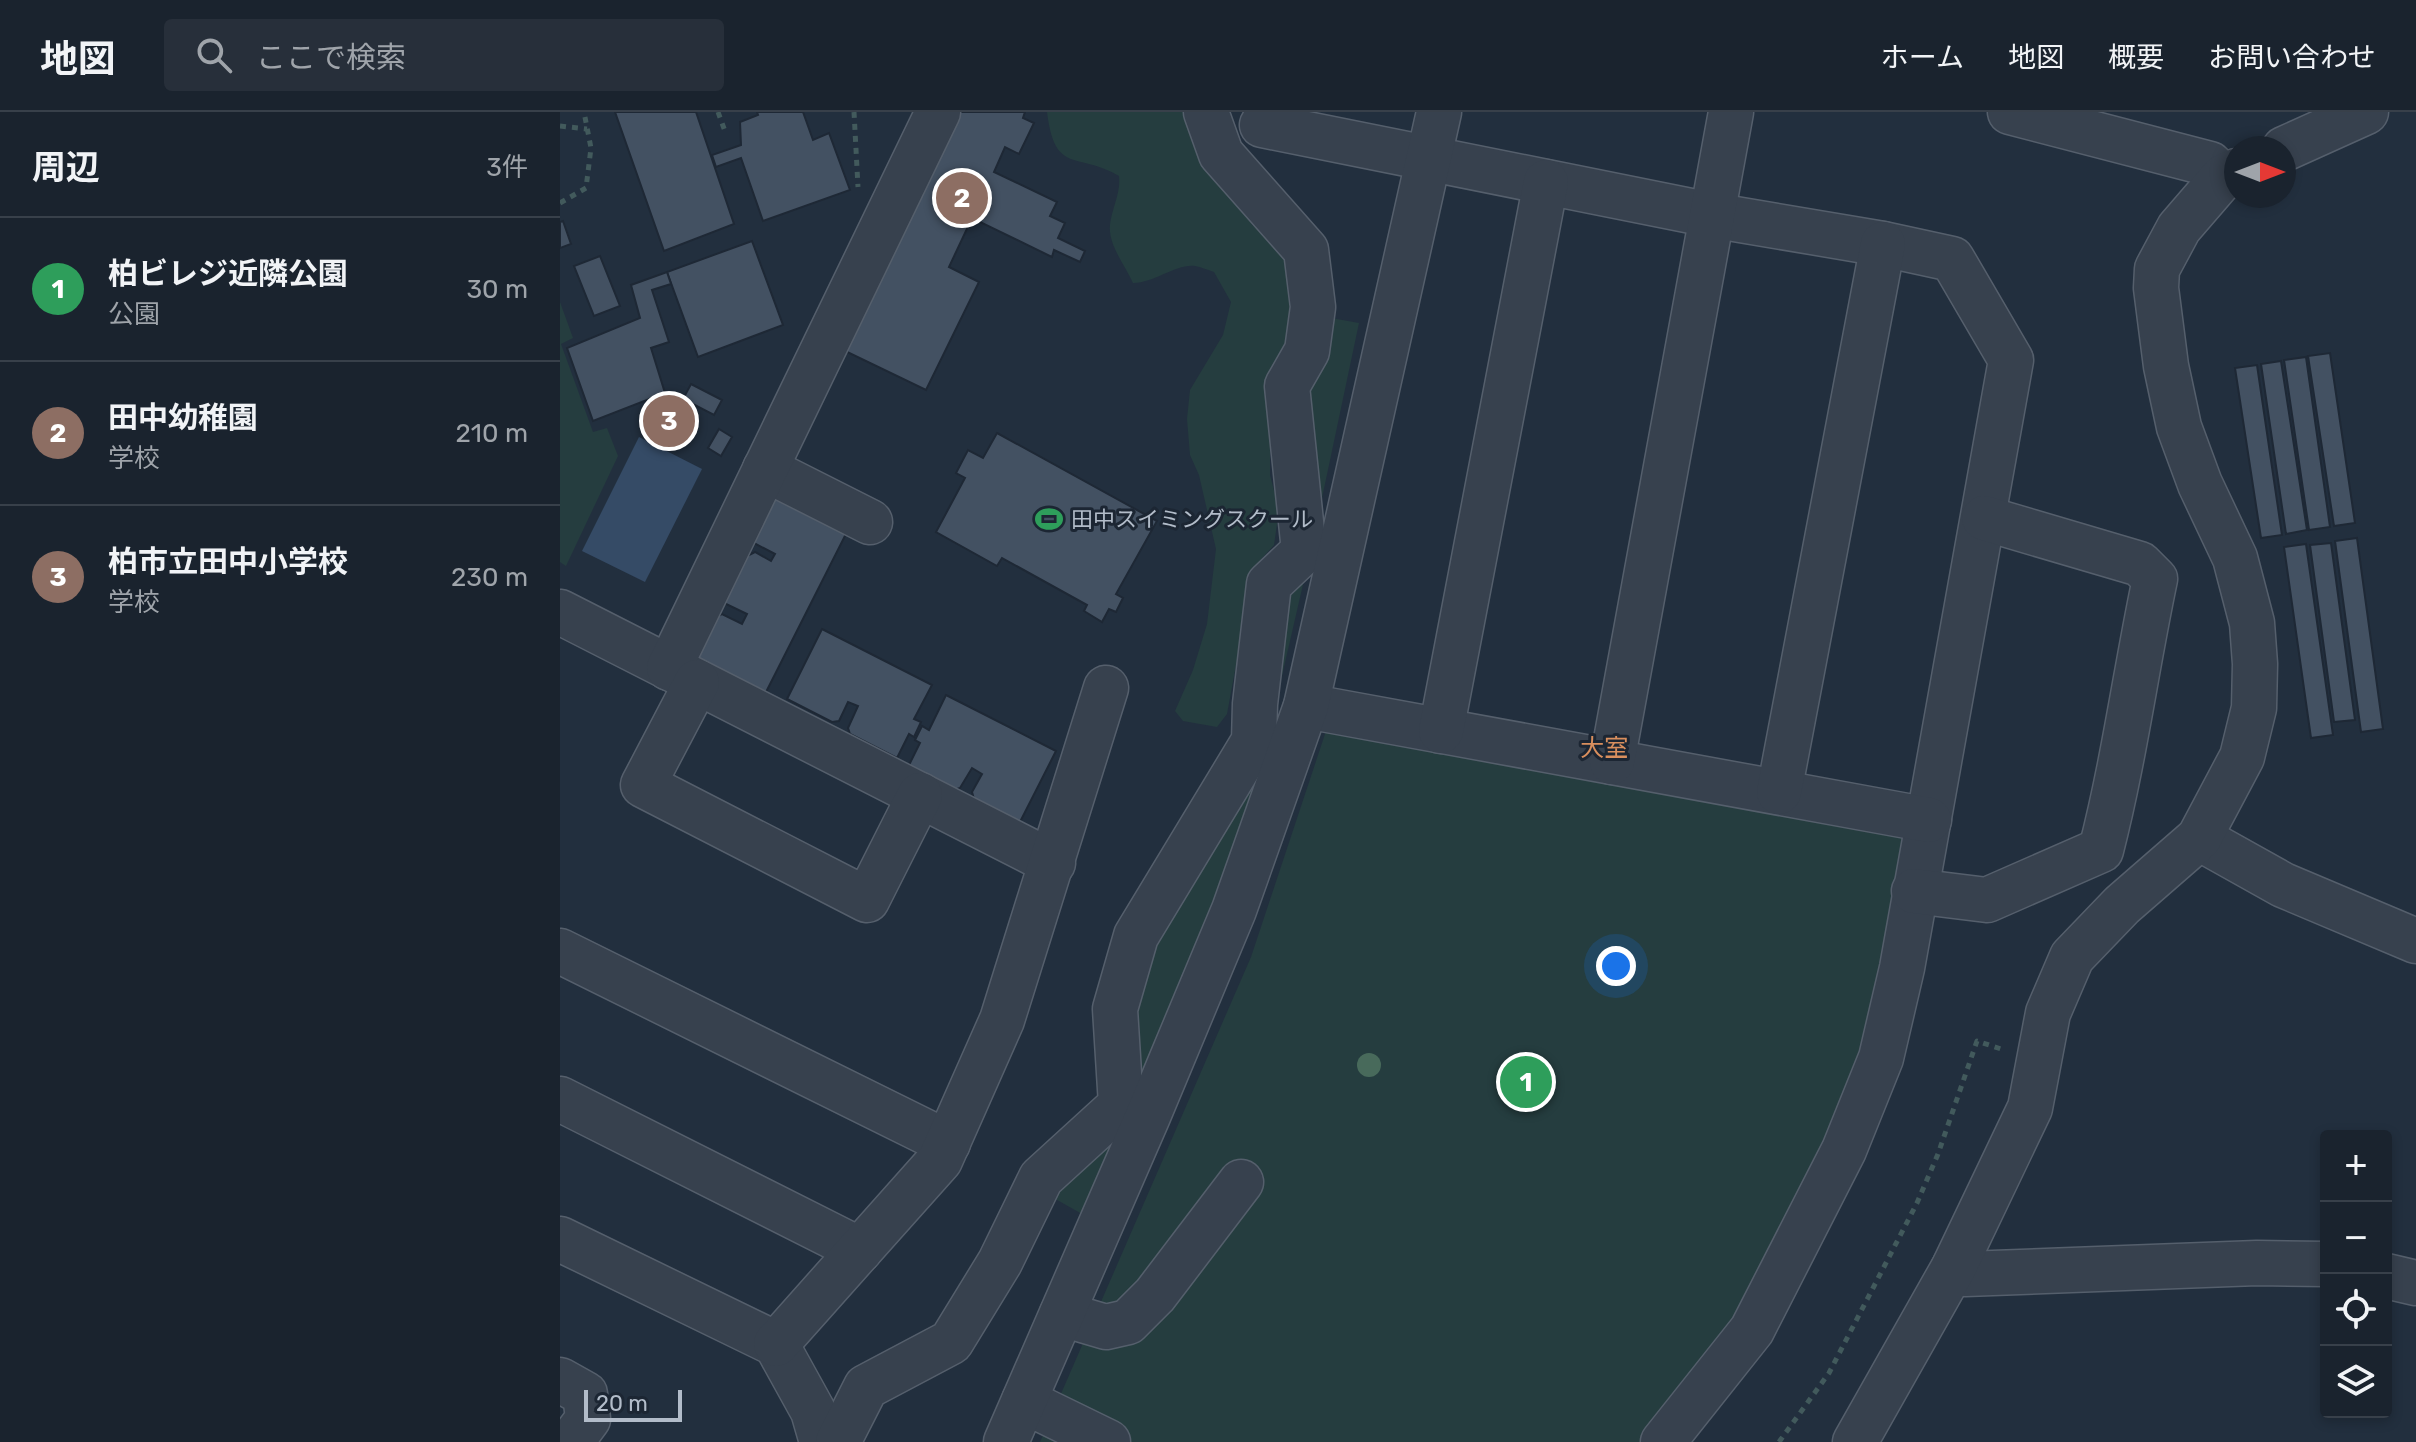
<!DOCTYPE html>
<html lang="ja">
<head>
<meta charset="utf-8">
<style>
	body { margin:0; font-family:Rubik,"Noto Sans JP",sans-serif; background:#272f3a; color:#f1f3f6 }
	.controls { position:absolute; right:24px; bottom:24px; display:grid; overflow:hidden; border-radius:8px; box-shadow:0 4px 12px #0003 }
	.controls button { width:72px; height:72px; display:grid; place-items:center; padding:0; border:0; border-bottom:2px solid #38404a; background:#1a232e; color:#f1f3f6; font:40px sans-serif }
	.compass { position:absolute; left:1664px; top:24px; width:72px; height:72px; border-radius:50%; background:#1a232e; box-shadow:0 4px 12px #0003; rotate:90deg }
	.scale { position:absolute; left:24px; bottom:20px; width:98px; box-sizing:border-box; padding-left:8px; border:4px solid #b2bcc9; border-top:0; font-size:22px; line-height:28px; white-space:nowrap; color:#b2bcc9; -webkit-text-stroke:6px #1c2633; paint-order:stroke }
	.you { position:absolute; left:1056px; top:854px; width:28px; height:28px; margin:-20px; border:6px solid #fff; border-radius:50%; background:#1a73e8; box-shadow:0 0 0 12px #1a73e833 }
	.badge { display:grid; place-items:center; width:52px; height:52px; border-radius:50%; background:#84b7fc; color:#fff; font-size:26px; font-weight:700 }
	.pin { position:absolute; translate:-50% -50%; border:4px solid #fff; box-shadow:0 2px 8px #0006 }
	.list { margin:0; padding:0; list-style:none }
	h2 { display:flex; justify-content:space-between; align-items:center; height:104px; margin:0; padding:0 32px; font-size:34px }
	h2 small { font-size:26px; font-weight:400; color:#9fa4aa }
	.list li { display:grid; grid-template-columns:52px 1fr auto; gap:24px; align-items:center; box-sizing:border-box; height:144px; padding:0 32px; border-top:2px solid #38404a }
	.list b { display:block; font-size:30px; white-space:nowrap }
	.list p { margin:0; font-size:26px; white-space:nowrap; color:#9fa4aa }
	.list em { font-size:26px; font-style:normal; color:#9fa4aa }
	.icon { flex:none; width:44px; height:44px; fill:none; stroke:currentColor; stroke-width:2; stroke-linecap:round; stroke-linejoin:round }
	.map { position:relative; flex:none; width:1856px; height:1330px; overflow:hidden }
	header { display:flex; align-items:center; gap:48px; box-sizing:border-box; height:112px; padding:0 40px; background:#1a232e; border-bottom:2px solid #38404a }
	header strong { font-size:38px }
	nav { display:flex; gap:44px; margin-inline-start:auto; font-size:28px }
	.search { width:560px; height:72px; background:#272f3a; display:flex; align-items:center; gap:20px; box-sizing:border-box; padding:0 28px; border-radius:8px; color:#9fa4aa; font-size:30px }
	main { display:flex }
	aside { flex:1; background:#1a232e }
	.map>svg:first-child { display:block }
	.green { fill:#253d3f }
	.water { fill:#354b66 }
	.building { fill:#435162; stroke:#1e2835; stroke-width:2 }
	.lines { fill:none; stroke-linecap:round; stroke-linejoin:round }
	.minor-casing { stroke:#555f6c; stroke-width:47 }
	.path { stroke:#425a5c; stroke-width:5; stroke-dasharray:6 6; stroke-linecap:butt }
	.minor { stroke:#37414e; stroke-width:44 }
	.tree { fill:#486a5b }
	.labels { text-anchor:middle; dominant-baseline:central; stroke-width:6; stroke-linejoin:round; paint-order:stroke }
	.poi-label { font-size:22px; fill:#b2bcc9; stroke:#1c2633; text-anchor:start }
	.neighbourhood-label { font-size:24px; fill:#d98f5e; stroke:#1c2633 }
</style>
</head>
<body>
<header>
<strong>地図</strong>
<div class="search"><svg class="icon" aria-label="search" viewBox="0 0 24 24"><circle cx="10" cy="10" r="6"/><path d="M15 15l6 6"/></svg>ここで検索</div>
<nav><a>ホーム</a><a>地図</a><a>概要</a><a>お問い合わせ</a></nav>
</header>
<main>
<aside>
<h2>周辺<small>3件</small></h2>
<ul class="list">
<li><span class="badge" style="background:#2e9e5b">1</span><div><b>柏ビレジ近隣公園</b><p>公園</p></div><em>30 m</em></li>
<li><span class="badge" style="background:#8d6e63">2</span><div><b>田中幼稚園</b><p>学校</p></div><em>210 m</em></li>
<li><span class="badge" style="background:#8d6e63">3</span><div><b>柏市立田中小学校</b><p>学校</p></div><em>230 m</em></li>
</ul>
</aside>
<div class="map">
<svg width="1856" height="1330" viewBox="0 0 1856 1330">
	<rect width="100%" height="100%" fill="#222f3e"/>
	<!-- green -->
	<g class="green">
		<path d="M487 0H629L686 96 692 113 721 134 727 147 733 212 710 319V363L719 398 714 433 694 455 667 602 657 615 623 609 615 599 633 558 647 512 656 437 639 363 630 343 627 307 630 278 663 223 671 190 654 160C648 158 641 155 635 154 615 152 595 171 573 171 565 153 548 133 550 113 552 95 561 81 559 64 517 39 495 64 487 0Z"/>
		<path d="M0 190 13 226 1 232 33 320 47 316 58 344 6 454 0 450Z"/>
		<path d="M760 204 799 211 754 424 737 275Z"/>
		<path d="M747 455 710 616 715 475Z"/>
		<path d="M768 613 1341 719 1349 731 1300 958 1174 1212 1082 1330H480L691 845Z"/>
		<path d="M701 655 687 708 577 977 564 971 581 829Z"/>
		<path d="M556 1027 522 1102 483 1080Z"/>
	</g>
	<!-- water -->
	<path class="water" d="M79 325 142 357 85 470 22 439Z"/>
	<!-- building -->
	<g class="building">
		<path d="M55 0H136L174 112 104 139Z"/>
		<path d="M197 0H243L253 28 269 21 290 78 203 109 181 46 156 55 152 43 181 33 180 10 198 3Z"/>
		<path d="M398 0H465L463 6 474 11 459 42 445 35 434 60 497 90 490 104 505 111 498 126 525 139 520 150 494 138 492 145 412 106 389 155 419 170 366 278 283 238Z"/>
		<path d="M3 109 11 132 0 136V110Z"/>
		<path d="M192 129 223 213 138 245 107 160Z"/>
		<path d="M40 144 60 194 34 204 14 154Z"/>
		<path d="M107 160 111 172 92 178 109 230 91 236 105 281 33 309 7 236 80 206 71 173Z"/>
		<path d="M1770 241 1795 411 1774 414 1748 244Z"/>
		<path d="M1746 245 1770 415 1749 418 1724 248Z"/>
		<path d="M1721 249 1747 418 1726 422 1701 252Z"/>
		<path d="M1697 253 1722 423 1701 426 1675 256Z"/>
		<path d="M131 272 162 288 154 303 123 287Z"/>
		<path d="M159 317 172 325 161 344 148 336Z"/>
		<path d="M437 321 597 409 556 482 563 486 556 500 549 497 542 510 524 499 527 493 442 446 437 454 376 420 405 366 396 361 408 338 423 346Z"/>
		<path d="M219 377 290 414 202 588 136 546 156 505 162 502 182 512 187 502 164 491 187 444 195 440 211 449 215 442 192 430Z"/>
		<path d="M1797 426 1823 617 1801 620 1775 429Z"/>
		<path d="M1771 431 1795 608 1774 610 1750 433Z"/>
		<path d="M1746 432 1773 623 1751 626 1724 435Z"/>
		<path d="M262 517 372 573 354 607 361 610 354 625 349 622 337 646 290 622 288 616 298 594 288 590 279 609 272 610 227 587Z"/>
		<path d="M386 583 496 639 460 710 414 687 412 680 422 662 412 656 400 676 394 678 348 655 360 631 355 628 362 614 369 618Z"/>
	</g>
	<g class="lines">
		<!-- minor casing -->
		<g class="minor-casing">
			<g id="minor">
				<path d="M1450 0 1650 52 1663 65"/>
				<path d="M702 13 1151 103 1323 132 1392 147 1451 248 1342 856 1321 946 1284 1038 1192 1218 1103 1330"/>
				<path d="M1724 37 1806 0"/>
				<path d="M205 357 310 410"/>
				<path d="M0 500 493 751"/>
				<path d="M109 556 378 0"/>
				<path d="M137 570 83 673 307 788 360 683"/>
				<path d="M746 594 1369 708"/>
				<path d="M881 619 986 70"/>
				<path d="M1052 650 1171 0"/>
				<path d="M1219 680 1323 132"/>
				<path d="M1639 726 1723 773 1856 829"/>
				<path d="M1354 779 1427 788 1541 738C1564 649 1576 557 1595 467L1580 452 1424 406"/>
				<path d="M0 839 388 1031"/>
				<path d="M0 987 300 1138"/>
				<path d="M0 1127 216 1232 253 1299 262 1330"/>
				<path d="M1394 1155 1405 1162 1697 1151 1766 1152"/>
				<path d="M1826 1164 1856 1171"/>
				<path d="M502 1202 546 1215 568 1210 595 1183 681 1070"/>
				<path d="M216 1232 380 1048 442 908 546 576"/>
				<path d="M0 1268 25 1282 28 1307 11 1330"/>
				<path d="M464 1289 548 1330"/>
				<path d="M278 1330 306 1275 391 1230 440 1150 481 1066 561 993 555 897 576 824 694 629 695 592 709 472 744 439 727 274 747 239 753 195 746 138 661 42 646 0"/>
				<path d="M446 1330 588 1004 674 798 746 594 879 0"/>
				<path d="M1295 1330 1394 1155 1470 996 1488 901 1512 845 1562 793 1639 726 1682 645 1694 596 1695 552 1692 511 1675 446 1640 372 1619 315 1606 254 1596 176 1597 157 1619 116 1663 65 1676 59"/>
			</g>
		</g>
		<!-- path -->
		<g class="path">
			<path d="M158 0 166 22"/>
			<path d="M294 0 298 75"/>
			<path d="M0 14 27 17"/>
			<path d="M0 91 26 76 31 36 24 0"/>
			<path d="M1219 1330 1269 1261 1357 1091 1378 1042 1417 929 1444 938"/>
		</g>
		<!-- minor -->
		<use href="#minor" class="minor"/>
	</g>
	<!-- trees -->
	<circle class="tree" cx="809" cy="953" r="12"/>
	<!-- icons -->
	<defs>
		<g id="stadium-bare" transform="scale(2.16)"><path d="M0-5a6.5 5 0 1 0 0 10a6.5 5 0 1 0 0-10ZM-3.5-1.8h7v3.6h-7Z" fill="#2e9e5b" stroke="#1c2633" stroke-width="2.5" paint-order="stroke"/></g>
	</defs>
	<g fill-rule="evenodd">
		<use href="#stadium-bare" x="489" y="407"/>
	</g>
	<g class="labels">
		<!-- poi labels -->
		<g class="poi-label">
			<text x="511" y="407">田中スイミングスクール</text>
		</g>
		<!-- neighbourhood labels -->
		<g class="neighbourhood-label">
			<text x="1044" y="636">大室</text>
		</g>
	</g>
</svg>
<div class="controls">
<button>+</button>
<button>−</button>
<button><svg class="icon" aria-label="locate" viewBox="0 0 24 24"><circle cx="12" cy="12" r="6"/><path d="M12 2v4M12 18v4M2 12h4M18 12h4"/></svg></button>
<button><svg class="icon" aria-label="layers" viewBox="0 0 24 24"><path d="M12 4l9 5-9 5-9-5zM3 14l9 5 9-5"/></svg></button>
</div>
<svg class="compass" viewBox="-18 -18 36 36"><path d="M0-13l5 13h-10z" fill="#e53935"/><path d="M0 13l5-13h-10z" fill="#9fa4aa"/></svg>
<div class="scale">20 m</div>
<div class="you"></div>
<div class="pin badge" style="left:966px;top:970px;background:#2e9e5b">1</div>
<div class="pin badge" style="left:402px;top:86px;background:#8d6e63">2</div>
<div class="pin badge" style="left:109px;top:309px;background:#8d6e63">3</div>
</div>
</main>
</body>
</html>
